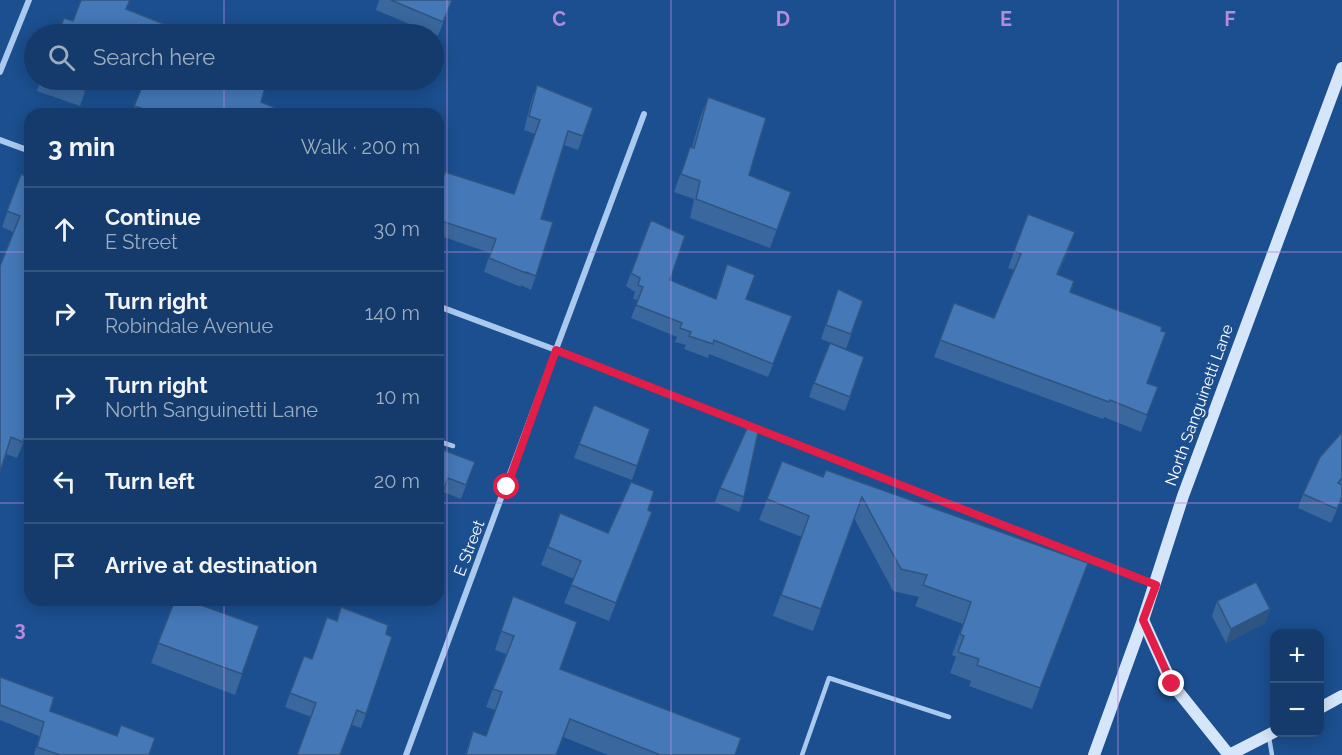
<!DOCTYPE html>
<html lang="en">
<head>
<meta charset="utf-8">
<style>
	body { margin:0; font-family:Raleway,sans-serif; background:#1d4271; color:#f1f3f6 }
	.controls { position:absolute; right:18px; bottom:18px; display:grid; overflow:hidden; border-radius:12px; box-shadow:0 3px 15px #0003 }
	.controls button { width:54px; height:54px; display:grid; place-items:center; padding:0; border:0; border-bottom:2px solid #33557e; background:#143b6b; color:#f1f3f6; font:30px sans-serif }
	.stop { position:absolute; width:18px; height:18px; margin:-14px; border:4px solid #e11d48; border-radius:50%; background:#fff }
	.stop.end { background:#e11d48; border-color:#fff; box-shadow:0 2px 6px #0008 }
	.list { margin:0; padding:0; list-style:none }
	h2 { display:flex; justify-content:space-between; align-items:center; height:78px; margin:0; padding:0 24px; font-size:26px }
	h2 small { font-size:20px; font-weight:400; color:#9dadc1 }
	.list li { display:grid; grid-template-columns:39px 1fr auto; gap:18px; align-items:center; box-sizing:border-box; height:84px; padding:0 24px; border-top:2px solid #33557e }
	.list b { display:block; font-size:22px; white-space:nowrap }
	.list p { margin:0; font-size:20px; white-space:nowrap; color:#9dadc1 }
	.list em { font-size:20px; font-style:normal; color:#9dadc1 }
	.icon { flex:none; width:33px; height:33px; fill:none; stroke:currentColor; stroke-width:2; stroke-linecap:round; stroke-linejoin:round }
	.map { position:relative; flex:none; width:1342px; height:755px; overflow:hidden }
	.search { position:absolute; background:#143b6b; box-shadow:0 3px 15px #0003; left:24px; top:24px; width:420px; height:66px; display:flex; align-items:center; gap:15px; box-sizing:border-box; padding:0 21px; border-radius:33px; color:#9dadc1; font-size:22px }
	.panel { position:absolute; background:#143b6b; box-shadow:0 3px 15px #0003; left:24px; top:108px; width:420px; height:498px; border-radius:18px }
	.map>svg:first-child { display:block }
	.lines { fill:none; stroke-linecap:round; stroke-linejoin:round }
	.lane { stroke:#a9c9ee; stroke-width:4.5 }
	.street { stroke:#a9c9ee; stroke-width:6 }
	.secondary { stroke:#d6e6fa; stroke-width:12 }
	.wall { fill:#3a679d }
	.shaded-wall { fill:#305480 }
	.building { fill:#4478b7; stroke:#305480; stroke-width:1.5 }
	.route { stroke:#e11d48; stroke-width:8 }
	.grid { fill:none; stroke:#b68bdc; stroke-width:1.5; stroke-opacity:0.55 }
	.labels { text-anchor:middle; dominant-baseline:central; stroke-width:6; stroke-linejoin:round; paint-order:stroke }
	.street-label { font-size:16px; fill:#fff; stroke:#1b4f8f }
	.grid-label { font-size:20px; text-anchor:middle; font-weight:bold; fill:#b68bdc; stroke:#1b4f8f; stroke-width:6; stroke-linejoin:round; paint-order:stroke }
</style>
</head>
<body>
<div class="map">
<svg width="1342" height="755" viewBox="0 0 1342 755">
	<rect width="100%" height="100%" fill="#1b4f8f"/>
	<g class="lines">
		<!-- lane -->
		<g class="lane">
			<path d="M438 441 453 446"/>
			<path d="M1269 737 1272 755"/>
			<path d="M802 755 829 678 949 717"/>
		</g>
		<!-- street -->
		<g class="street">
			<path d="M0 72 29 0"/>
			<path d="M0 140 30 151"/>
			<path d="M438 306 556 350 1155 584"/>
			<path d="M406 755C486 542 563 327 644 114"/>
		</g>
		<!-- secondary -->
		<g class="secondary">
			<path d="M1143 620 1172 684 1229 755"/>
			<path d="M1320 708 1342 696"/>
			<path d="M1094 755 1143 620 1183 496 1342 68"/>
			<path d="M1229 755 1274 732"/>
		</g>
	</g>
	<!-- wall -->
	<g class="wall">
		<path d="M379 0H452L438 36 376 10Z"/>
		<path d="M41 80H89L80 106 37 91Z"/>
		<path d="M145 80 261 102 288 114H131Z"/>
		<path d="M537 85 593 108 578 150 564 145 541 219 536 276 531 290 521 285V287L484 272 490 253 438 235V193L445 172 514 194 535 134 524 130 532 98Z"/>
		<path d="M708 97 749 175 791 192 770 248 690 218 694 199 674 192 690 147H692L701 115Z"/>
		<path d="M21 174 30 178V432H28L17 458 6 454 13 232 2 227Z"/>
		<path d="M1028 214 1069 249 1058 274 1070 292 1147 383 1158 387 1141 432 1104 417 1103 419 934 357 954 303 994 318 1014 270 1008 268Z"/>
		<path d="M651 220 670 280 715 299 727 264 746 299 792 316 768 377 709 354 708 358 684 349 686 345 675 342 677 337 631 318 638 300 633 299 635 292 626 286Z"/>
		<path d="M838 289 863 301 846 349 821 339Z"/>
		<path d="M864 357 845 411 809 397 814 383Z"/>
		<path d="M594 405 650 429 632 480 574 458Z"/>
		<path d="M1342 432V499L1331 523 1298 508 1303 494Z"/>
		<path d="M438 448 475 462 461 499 443 492Z"/>
		<path d="M782 461 1080 584 1032 709 969 686 971 681 950 673 956 657 952 655 963 624 915 606 919 597 893 591 854 518 813 631 773 616 802 537 759 520Z"/>
		<path d="M720 488 744 497 739 512 715 502Z"/>
		<path d="M648 510 652 512 609 621 564 603 574 579 541 565 560 513 608 533Z"/>
		<path d="M513 596 560 669 735 755H608L563 737 556 755H465L473 731 486 736 495 710 486 707 506 654 495 650Z"/>
		<path d="M175 600 259 626 235 695 151 663Z"/>
		<path d="M1217 601 1270 609 1265 623 1226 643 1212 616Z"/>
		<path d="M304 656 366 714 361 728 352 725 311 717 285 707Z"/>
		<path d="M0 677 50 711 149 755H34L39 736 0 720Z"/>
	</g>
	<!-- shaded-wall -->
	<path class="shaded-wall" d="M1270 609 1265 623 1226 643 1231 629Z"/>
	<!-- building -->
	<g class="building">
		<path d="M81 0H130L126 9 169 26 166 34H58L64 18 73 21Z"/>
		<path d="M391 0H452L443 22Z"/>
		<path d="M53 80H89L85 90Z"/>
		<path d="M145 80H247L265 88 261 102 288 113 159 114 134 106Z"/>
		<path d="M537 85 593 108 583 136 568 131 541 219 553 222 536 276 526 272V273L489 258 496 239 438 220V195L445 172 514 194 540 120 529 116Z"/>
		<path d="M708 97 766 118 749 175 791 192 777 230 696 199 700 181 681 174 690 147 694 148Z"/>
		<path d="M21 174 30 178V425L23 442 11 437 0 472V266L20 216 7 211Z"/>
		<path d="M1028 214 1075 232 1057 274 1074 281 1070 292 1162 327 1161 331 1166 332 1147 383 1158 387 1147 415 1110 400 1109 402 940 340 954 303 994 318 1021 254 1014 251Z"/>
		<path d="M651 220 685 236 670 280 716 299 727 264 755 275 746 299 792 316 773 364 714 340 713 344 689 336 691 332 680 328 682 323 636 305 643 287 638 285 640 278 631 273Z"/>
		<path d="M838 289 863 301 851 334 826 325Z"/>
		<path d="M830 343 864 357 850 397 814 383Z"/>
		<path d="M594 405 650 429 637 466 579 444Z"/>
		<path d="M749 424 759 428 744 497 720 488Z"/>
		<path d="M1342 432V478L1338 483 1342 485V497L1337 509 1303 494 1320 457Z"/>
		<path d="M438 448 475 462 466 485 448 478 438 505Z"/>
		<path d="M782 461 823 477 826 470 1088 563 1040 688 977 665 979 659 958 652 964 636 960 634 971 602 923 585 927 575 901 569 862 497 821 609 781 595 809 516 767 499Z"/>
		<path d="M631 482 654 491 648 510 652 512 616 603 571 585 581 561 548 547 560 513 608 533Z"/>
		<path d="M1256 582 1270 609 1231 629 1217 601Z"/>
		<path d="M513 596 577 622 560 669 741 738 735 755H657L658 754 570 719 556 755H466L473 731 486 736 502 692 493 689 514 636 501 631Z"/>
		<path d="M175 600H187L259 626 242 674 158 643Z"/>
		<path d="M341 607 388 625 386 634 392 637 366 714 357 710 340 755H297L316 703 290 693 304 656 312 659 327 617 337 621Z"/>
		<path d="M0 677 54 697 50 711 117 736 121 725 155 738 149 755H60L37 747 44 722 0 705Z"/>
	</g>
	<g class="lines">
		<!-- route -->
		<path class="route" d="M507 487 556 350 1156 585 1143 620 1172 684"/>
	</g>
	<!-- grid -->
	<path class="grid" d="M224 0V34M447 0V755M671 0V755M895 0V755M1118 0V755M224 80V114M0 252H30M438 252H1342M0 503H30M438 503H1342M224 600V755"/>
	<g class="labels">
		<!-- street labels -->
		<g class="street-label">
			<text transform="translate(1199 405) rotate(-70)">North Sanguinetti Lane</text>
			<text transform="translate(469 548) rotate(-69)">E Street</text>
		</g>
	</g>
	<g class="grid-label">
		<text x="559" y="26">C</text>
		<text x="783" y="26">D</text>
		<text x="1006" y="26">E</text>
		<text x="1230" y="26">F</text>
		<text x="20" y="636">3</text>
	</g>
</svg>
<div class="controls">
<button>+</button>
<button>−</button>
</div>
<div class="stop" style="left:507px;top:487px"></div>
<div class="stop end" style="left:1172px;top:684px"></div>
<div class="search"><svg class="icon" aria-label="search" viewBox="0 0 24 24"><circle cx="10" cy="10" r="6"/><path d="M15 15l6 6"/></svg>Search here</div>
<section class="panel">
<h2>3 min<small>Walk · 200 m</small></h2>
<ul class="list">
<li><svg class="icon" aria-label="ahead" viewBox="0 0 24 24"><path d="M12 20V5M6 11l6-6 6 6"/></svg><div><b>Continue</b><p>E Street</p></div><em>30 m</em></li>
<li><svg class="icon" aria-label="right" viewBox="0 0 24 24"><path d="M7 20v-9h11M14 6l5 5-5 5"/></svg><div><b>Turn right</b><p>Robindale Avenue</p></div><em>140 m</em></li>
<li><svg class="icon" aria-label="right" viewBox="0 0 24 24"><path d="M7 20v-9h11M14 6l5 5-5 5"/></svg><div><b>Turn right</b><p>North Sanguinetti Lane</p></div><em>10 m</em></li>
<li><svg class="icon" aria-label="left" viewBox="0 0 24 24"><path d="M17 20v-9H6M10 6l-5 5 5 5"/></svg><div><b>Turn left</b></div><em>20 m</em></li>
<li><svg class="icon" aria-label="arrive" viewBox="0 0 24 24"><path d="M6 21V4h12l-3 4 3 4H6"/></svg><div><b>Arrive at destination</b></div></li>
</ul>
</section>
</div>
</body>
</html>
